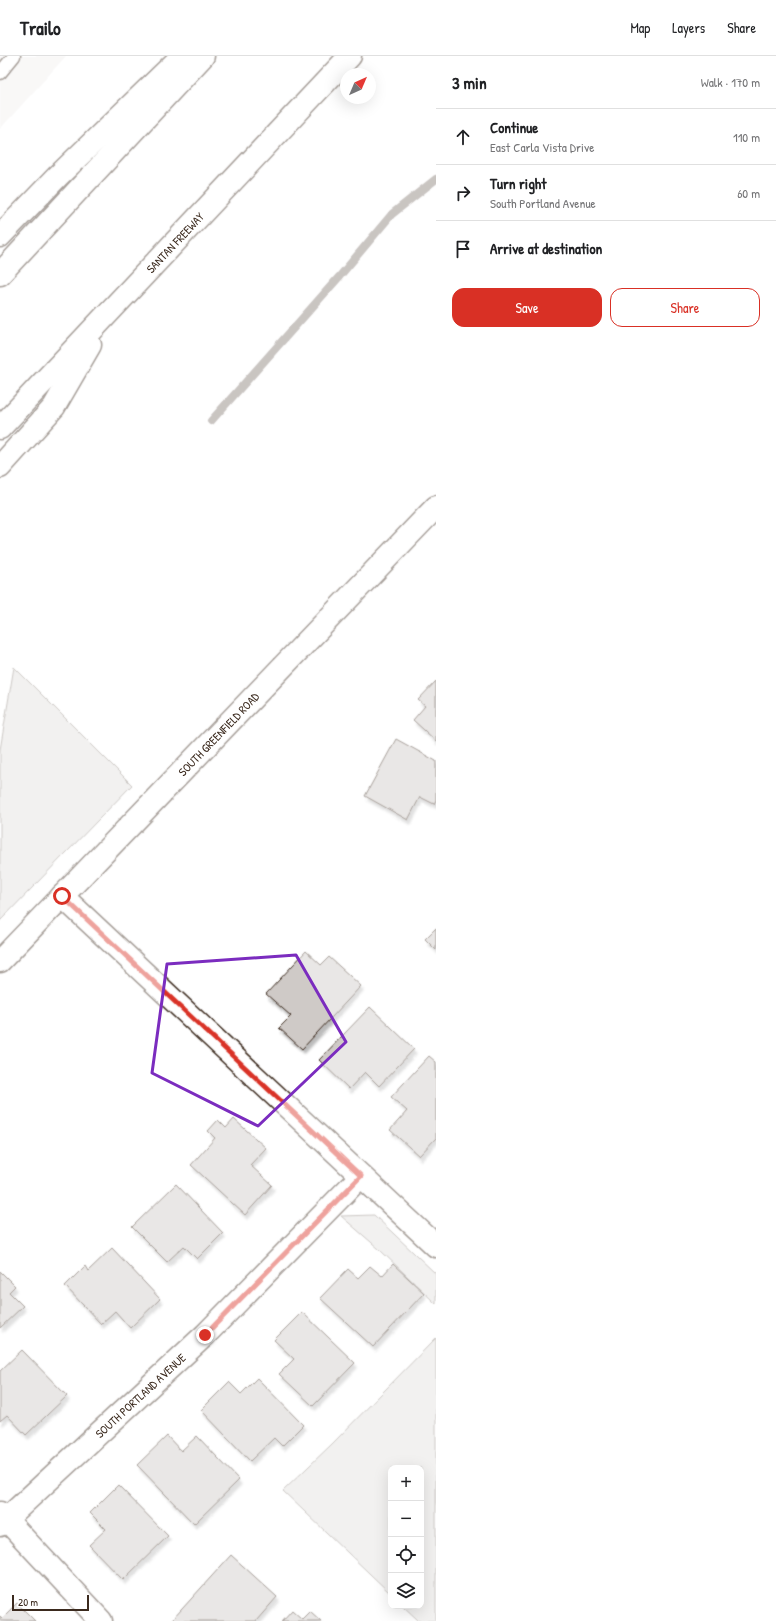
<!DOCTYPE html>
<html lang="en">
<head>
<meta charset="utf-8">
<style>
	body { margin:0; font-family:"Patrick Hand",sans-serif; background:#f2f2f2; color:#202124 }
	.controls { position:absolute; right:12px; bottom:12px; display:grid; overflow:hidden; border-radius:8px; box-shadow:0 4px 16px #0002 }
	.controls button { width:36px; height:36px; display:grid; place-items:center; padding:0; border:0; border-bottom:1px solid #e0e0e0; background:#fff; color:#202124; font:20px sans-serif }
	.compass { position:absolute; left:340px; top:12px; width:36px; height:36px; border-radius:50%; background:#fff; box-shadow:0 4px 16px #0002; rotate:44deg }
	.scale { position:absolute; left:12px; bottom:10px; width:77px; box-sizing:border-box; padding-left:4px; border:2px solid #3b2a1e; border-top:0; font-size:11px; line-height:14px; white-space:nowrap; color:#3b2a1e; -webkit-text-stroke:3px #fff; paint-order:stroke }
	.stop { position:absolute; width:12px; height:12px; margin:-9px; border:3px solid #d93025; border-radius:50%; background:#fff }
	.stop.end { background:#d93025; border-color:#fff; box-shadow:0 1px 4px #0008 }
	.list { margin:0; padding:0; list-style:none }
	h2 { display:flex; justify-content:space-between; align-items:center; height:52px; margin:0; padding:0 16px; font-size:17px }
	h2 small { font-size:13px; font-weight:400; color:#757577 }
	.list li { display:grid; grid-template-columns:26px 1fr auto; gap:12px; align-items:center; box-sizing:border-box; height:56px; padding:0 16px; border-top:1px solid #e0e0e0 }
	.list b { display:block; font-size:15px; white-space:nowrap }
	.list p { margin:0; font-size:13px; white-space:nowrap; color:#757577 }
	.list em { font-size:13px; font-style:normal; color:#757577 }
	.actions { display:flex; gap:8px; padding:12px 16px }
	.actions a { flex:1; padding:9px 0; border:1px solid #d93025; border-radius:12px; text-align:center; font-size:14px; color:#d93025 }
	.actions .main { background:#d93025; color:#fff }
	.icon { flex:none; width:22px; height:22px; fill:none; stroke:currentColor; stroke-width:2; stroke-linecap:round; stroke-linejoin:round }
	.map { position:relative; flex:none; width:436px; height:1565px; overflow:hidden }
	header { display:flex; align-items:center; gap:24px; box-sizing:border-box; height:56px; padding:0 20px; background:#fff; border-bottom:1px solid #e0e0e0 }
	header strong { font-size:19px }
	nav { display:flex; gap:22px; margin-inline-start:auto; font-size:14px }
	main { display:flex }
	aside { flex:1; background:#fff }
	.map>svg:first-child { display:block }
	.built { fill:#f1efee }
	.green { fill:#e2e0de; stroke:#8e857e }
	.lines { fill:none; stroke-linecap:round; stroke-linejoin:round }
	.stream { stroke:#887e77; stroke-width:8 }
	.building { fill:#cfcac7; stroke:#3b2a1e; filter:url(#shadow) }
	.service-casing { stroke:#3b2a1e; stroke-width:15 }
	.minor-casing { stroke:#3b2a1e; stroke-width:25 }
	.motorway-casing { stroke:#3b2a1e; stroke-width:25 }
	.service { stroke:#fff; stroke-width:12 }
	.minor { stroke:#fff; stroke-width:22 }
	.motorway { stroke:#fff; stroke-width:22 }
	.route { stroke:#d93025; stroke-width:5 }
	.marked { fill:none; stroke:#7b2cbf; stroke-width:3; stroke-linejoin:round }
	.labels { text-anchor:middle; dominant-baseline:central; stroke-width:3; stroke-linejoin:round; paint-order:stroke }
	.street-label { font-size:12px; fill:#3b2a1e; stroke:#fff }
</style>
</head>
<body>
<header>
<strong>Trailo</strong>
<nav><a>Map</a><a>Layers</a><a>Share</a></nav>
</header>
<main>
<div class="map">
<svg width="436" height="1565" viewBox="0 0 436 1565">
	<defs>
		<filter id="shadow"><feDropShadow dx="2.5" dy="4.5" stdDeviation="1" flood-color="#0004"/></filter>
	</defs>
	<rect width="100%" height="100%" fill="#fff"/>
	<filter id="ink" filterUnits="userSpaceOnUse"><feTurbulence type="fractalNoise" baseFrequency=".025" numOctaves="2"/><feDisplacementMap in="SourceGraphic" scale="8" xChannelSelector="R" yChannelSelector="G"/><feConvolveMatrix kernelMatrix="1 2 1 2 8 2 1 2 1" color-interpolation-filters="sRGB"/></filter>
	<g filter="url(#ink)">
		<!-- built -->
		<path class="built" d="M0 0H66L0 73Z"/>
		<!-- green -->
		<g class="green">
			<path d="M14 611 132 729 0 865V694Z"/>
			<path d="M374 1159 436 1218V1248L379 1193 341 1160Z"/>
			<path d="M436 1282V1565H419L403 1550H421V1412H391V1538L283 1435 333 1387Z"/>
		</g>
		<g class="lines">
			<!-- stream -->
			<path class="stream" d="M211 365 339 221 392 158 436 123"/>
		</g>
		<!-- building -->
		<g class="building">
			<path d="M436 625V685L413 664 425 650 418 644Z"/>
			<path d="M396 683 436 705V744L434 748 420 741 408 764 365 740Z"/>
			<path d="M436 872V894L425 883Z"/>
			<path d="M306 895 321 909 329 901 361 930 302 993 279 972 291 960 266 938Z"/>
			<path d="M370 951 414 993 379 1030 365 1016 349 1033 319 1004Z"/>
			<path d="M429 1000 436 1006V1082L419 1100 390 1074 407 1055 391 1041Z"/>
			<path d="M234 1063 266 1092 250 1109 272 1129 245 1159 191 1109 215 1082 208 1075 218 1064 226 1072Z"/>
			<path d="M176 1128 223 1177 197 1203 184 1190 167 1206 132 1171Z"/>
			<path d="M112 1192 160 1243 130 1272 115 1255 101 1268 65 1230 85 1210 88 1215Z"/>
			<path d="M393 1208 424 1237 373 1291 320 1242 348 1213 358 1222 370 1210 382 1220Z"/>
			<path d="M0 1215 15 1230 9 1236 23 1250 0 1272Z"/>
			<path d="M302 1256 355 1307 313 1350 279 1318 294 1303 274 1284Z"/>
			<path d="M22 1294 67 1340 26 1379 7 1359 0 1365V1315Z"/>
			<path d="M257 1322 303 1369 282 1390 274 1382 250 1405 201 1354 229 1326 241 1338Z"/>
			<path d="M167 1380 181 1395 197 1380 239 1424 194 1468 137 1409Z"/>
			<path d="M118 1429 168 1480 123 1524 89 1489 106 1473 90 1457Z"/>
			<path d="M231 1499 277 1541 256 1565H173L172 1564Z"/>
			<path d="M17 1547 35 1565H0V1560L2 1562Z"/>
			<path d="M292 1554 302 1563 310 1555 321 1565H282Z"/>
		</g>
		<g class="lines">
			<!-- service casing -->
			<g class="service-casing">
				<path id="service" d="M0 17 14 0"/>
			</g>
			<!-- minor casing -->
			<g class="minor-casing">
				<g id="minor">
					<path d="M62 840 436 1190"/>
					<path id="s1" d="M0 905 436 451"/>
					<path d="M0 1457 101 1565"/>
					<path id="s2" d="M0 1469 205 1279 361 1120"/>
				</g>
			</g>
			<!-- motorway casing -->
			<g class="motorway-casing">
				<g id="motorway">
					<path d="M0 180 58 120 182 0"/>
					<path d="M0 218 203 0"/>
					<path id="s3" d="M0 372 350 0"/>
					<path d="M0 411 54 351 90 289"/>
				</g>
			</g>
			<!-- service -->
			<use href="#service" class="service"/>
			<!-- minor -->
			<use href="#minor" class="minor"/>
			<!-- motorway -->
			<use href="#motorway" class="motorway"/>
		</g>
	</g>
	<g class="lines" filter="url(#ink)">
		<!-- route -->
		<path class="route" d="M62 840 361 1120 205 1279"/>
	</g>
	<!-- marked area -->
	<path d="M0 0H436V1565H0ZM296 899 346 986 258 1070 152 1017 167 908Z" fill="#fff" fill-opacity=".55" fill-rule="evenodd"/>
	<path class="marked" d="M296 899 346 986 258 1070 152 1017 167 908Z"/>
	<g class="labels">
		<!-- street labels -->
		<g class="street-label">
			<text stroke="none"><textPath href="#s3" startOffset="255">SANTAN FREEWAY</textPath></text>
			<text stroke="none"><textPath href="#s1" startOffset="315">SOUTH GREENFIELD ROAD</textPath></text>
			<text stroke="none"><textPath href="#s2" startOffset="191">SOUTH PORTLAND AVENUE</textPath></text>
		</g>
	</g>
</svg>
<div class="controls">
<button>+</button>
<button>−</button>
<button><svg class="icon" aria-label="locate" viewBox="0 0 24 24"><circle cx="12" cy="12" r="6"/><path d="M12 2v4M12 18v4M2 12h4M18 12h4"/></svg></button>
<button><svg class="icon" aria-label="layers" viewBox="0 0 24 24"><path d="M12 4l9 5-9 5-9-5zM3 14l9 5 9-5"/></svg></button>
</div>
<svg class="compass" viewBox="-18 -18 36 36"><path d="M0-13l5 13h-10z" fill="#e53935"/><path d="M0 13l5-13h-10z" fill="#757577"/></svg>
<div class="scale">20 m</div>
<div class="stop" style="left:62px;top:840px"></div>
<div class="stop end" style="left:205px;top:1279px"></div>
</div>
<aside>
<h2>3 min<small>Walk · 170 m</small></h2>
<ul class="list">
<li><svg class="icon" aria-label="ahead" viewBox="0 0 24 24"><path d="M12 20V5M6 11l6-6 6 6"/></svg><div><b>Continue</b><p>East Carla Vista Drive</p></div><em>110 m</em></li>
<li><svg class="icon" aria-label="right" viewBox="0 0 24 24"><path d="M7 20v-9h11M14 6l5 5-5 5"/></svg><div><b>Turn right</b><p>South Portland Avenue</p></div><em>60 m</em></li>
<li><svg class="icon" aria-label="arrive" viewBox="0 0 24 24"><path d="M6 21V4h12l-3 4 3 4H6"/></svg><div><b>Arrive at destination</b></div></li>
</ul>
<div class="actions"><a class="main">Save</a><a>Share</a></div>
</aside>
</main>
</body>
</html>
